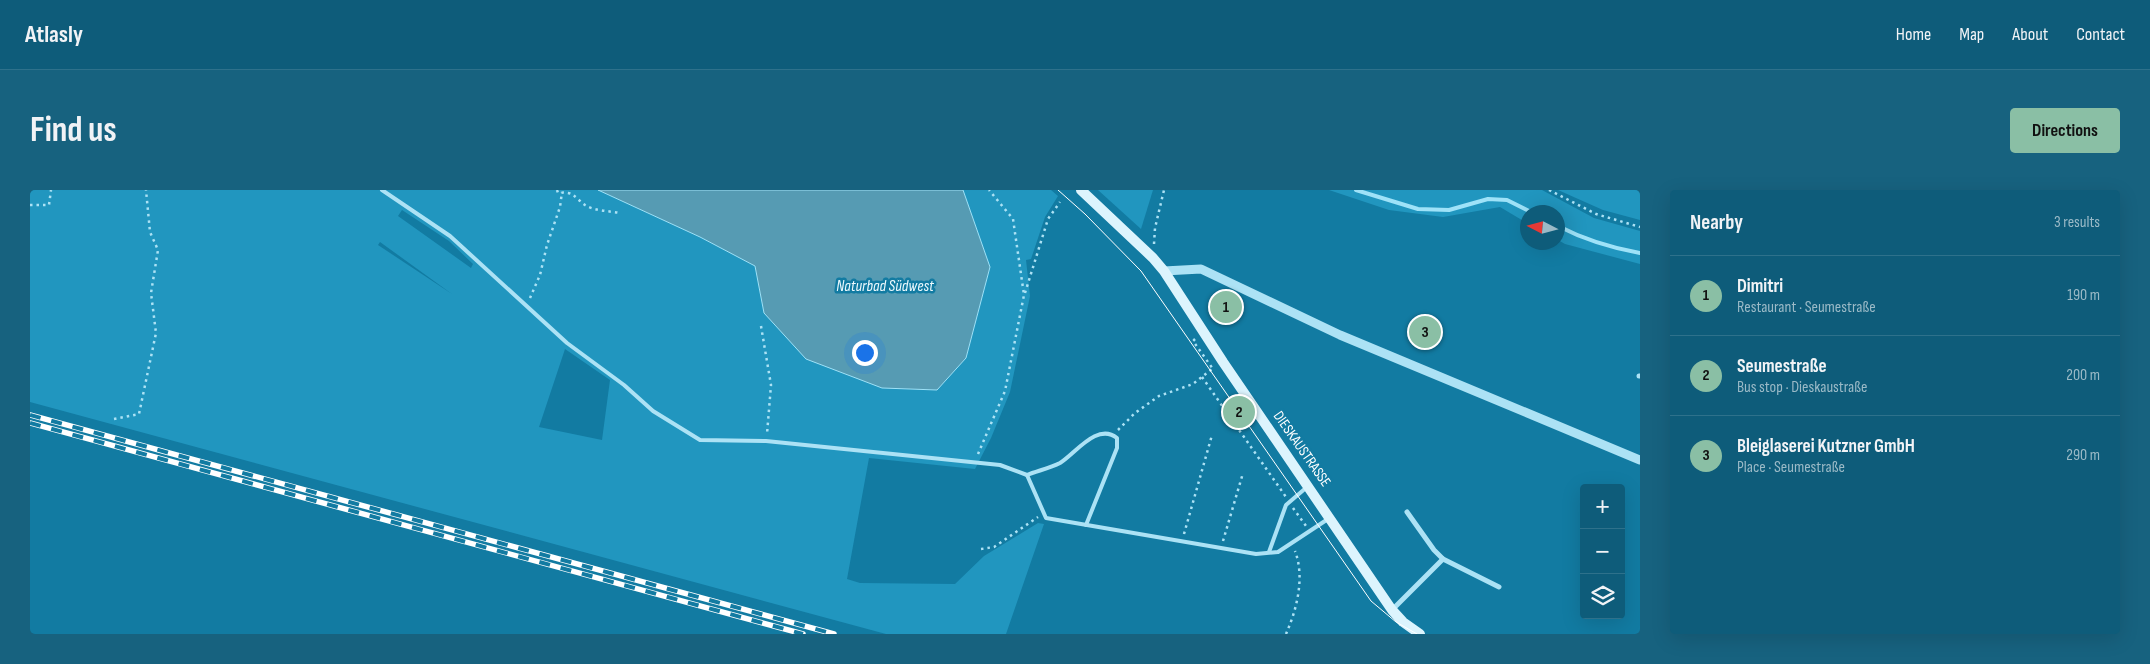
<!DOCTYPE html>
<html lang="en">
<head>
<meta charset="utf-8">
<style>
	body { margin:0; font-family:"Sofia Sans Condensed",sans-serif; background:#17627f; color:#f1f3f6 }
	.controls { position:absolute; right:15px; bottom:15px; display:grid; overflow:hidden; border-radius:5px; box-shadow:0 5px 20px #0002 }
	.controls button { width:45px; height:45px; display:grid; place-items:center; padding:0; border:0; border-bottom:1px solid #2e718b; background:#0e5c7a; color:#f1f3f6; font:25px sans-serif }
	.compass { position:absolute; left:1490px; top:15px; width:45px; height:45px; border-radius:50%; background:#0e5c7a; box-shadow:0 5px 20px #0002; rotate:276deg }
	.you { position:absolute; left:834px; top:162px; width:18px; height:18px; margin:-12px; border:4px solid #fff; border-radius:50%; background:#1a73e8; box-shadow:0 0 0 8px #1a73e833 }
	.badge { display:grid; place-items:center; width:32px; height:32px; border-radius:50%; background:#8abfa5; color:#111; font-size:16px; font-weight:700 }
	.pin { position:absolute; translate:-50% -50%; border:2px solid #fff; box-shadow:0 1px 5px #0006 }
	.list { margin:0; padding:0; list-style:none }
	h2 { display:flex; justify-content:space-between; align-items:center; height:65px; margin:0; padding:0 20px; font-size:21px }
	h2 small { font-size:16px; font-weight:400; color:#9bbac7 }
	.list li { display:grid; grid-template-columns:32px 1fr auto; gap:15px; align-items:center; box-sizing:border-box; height:80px; padding:0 20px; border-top:1px solid #2e718b }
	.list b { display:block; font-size:19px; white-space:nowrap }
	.list p { margin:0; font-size:16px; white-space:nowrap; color:#9bbac7 }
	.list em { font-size:16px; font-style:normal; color:#9bbac7 }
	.icon { flex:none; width:28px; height:28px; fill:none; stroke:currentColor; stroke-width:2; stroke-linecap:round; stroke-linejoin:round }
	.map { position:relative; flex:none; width:1610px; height:444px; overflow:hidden; border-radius:5px }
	header { display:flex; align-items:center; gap:30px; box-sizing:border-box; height:70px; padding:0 25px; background:#0e5c7a; border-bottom:1px solid #2e718b }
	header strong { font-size:24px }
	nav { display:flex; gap:28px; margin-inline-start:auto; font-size:18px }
	.intro { display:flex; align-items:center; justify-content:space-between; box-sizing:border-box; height:120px; padding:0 30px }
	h1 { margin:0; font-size:35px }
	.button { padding:12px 22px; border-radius:5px; background:#8abfa5; color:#111; font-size:18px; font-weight:700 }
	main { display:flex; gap:30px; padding:0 30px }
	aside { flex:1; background:#0e5c7a; border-radius:5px; box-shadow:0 5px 20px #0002 }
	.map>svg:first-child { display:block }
	.green { fill:#2196bf; fill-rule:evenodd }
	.water { fill:#569bb3; stroke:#9ee2f8 }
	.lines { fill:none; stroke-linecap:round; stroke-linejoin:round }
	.stream { stroke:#9ee2f8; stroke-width:4 }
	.path { stroke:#ace2f5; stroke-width:2.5; stroke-dasharray:2.5 4; stroke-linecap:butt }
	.service { stroke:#ace2f5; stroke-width:4 }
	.minor { stroke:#ace2f5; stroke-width:5 }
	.tertiary { stroke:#ace2f5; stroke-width:9 }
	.secondary { stroke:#dcf4fd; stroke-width:10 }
	.tram { stroke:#fff; stroke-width:1 }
	.rail-casing { stroke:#fff; stroke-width:5.5 }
	.rail { stroke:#127ba2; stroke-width:4; stroke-dasharray:11; stroke-linecap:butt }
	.labels { text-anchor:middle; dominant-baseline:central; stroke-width:5; stroke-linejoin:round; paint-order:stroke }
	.street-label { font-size:15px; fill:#fff; stroke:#127ba2 }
	.water-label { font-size:16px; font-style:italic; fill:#eefafe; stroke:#127ba2 }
</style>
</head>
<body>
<header>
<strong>Atlasly</strong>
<nav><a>Home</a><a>Map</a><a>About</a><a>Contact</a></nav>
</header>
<div class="intro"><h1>Find us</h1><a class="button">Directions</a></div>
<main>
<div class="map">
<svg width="1610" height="444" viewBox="0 0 1610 444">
	<rect width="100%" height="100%" fill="#127ba2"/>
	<!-- green -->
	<g class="green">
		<path d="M0 0H568L670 47 725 76 734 123 852 198 907 200 936 168 960 77 933 0H1021L1028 6 1015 27 1001 69 996 70 1000 106 980 202 961 248 945 279 839 268 817 389 830 393 925 394 954 366 1008 333 1014 334 976 444H856L0 212ZM372 20 419 51 443 74 441 78 368 26ZM350 52 422 104 348 55ZM535 159 580 190 572 250 509 237Z"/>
		<path d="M1068 0H1123L1111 39Z"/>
		<path d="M1299 0H1512L1564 28 1610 41V74L1535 54 1528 50V22H1498L1497 33 1470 17 1413 27 1359 20Z"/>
		<path d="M1528 0H1610V30L1573 20Z"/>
	</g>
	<!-- water -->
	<path class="water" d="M568 0H933L960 77 936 168 907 200 852 198 776 169 734 123 725 76 670 47Z"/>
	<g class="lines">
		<!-- stream -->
		<g class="stream">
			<path d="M1326 0 1388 19 1419 20 1458 9 1477 10 1501 22"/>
			<path d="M1528 36C1553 49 1582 58 1610 63"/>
		</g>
		<!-- path -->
		<g class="path">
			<path d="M527 0 528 3C544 1 544 7 555 15 564 21 580 21 590 23"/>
			<path d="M1519 0 1566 24 1610 37"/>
			<path d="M0 15H19L21 0"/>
			<path d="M1124 54 1125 38 1134 0"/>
			<path d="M995 103 1018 29 1030 12"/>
			<path d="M500 108 510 85 517 55 530 17 532 2"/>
			<path d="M731 136 741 195 737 244"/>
			<path d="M1165 149 1163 151 1183 179"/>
			<path d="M1172 187 1256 307"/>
			<path d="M84 229 109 224 126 143 121 103 128 60 120 42 116 0"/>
			<path d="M1088 240 1105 223 1129 206 1163 194 1182 179"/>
			<path d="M948 264 975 201 994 105 983 29 959 0"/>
			<path d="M1263 318 1276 336"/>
			<path d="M1154 344 1182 245"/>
			<path d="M1193 351 1213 283"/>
			<path d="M951 359 964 357 1008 327"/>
			<path d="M1256 444C1267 419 1275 387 1265 361"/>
		</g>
		<!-- service -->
		<g class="service">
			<path d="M352 0 420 46 537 153 594 195 623 221 670 250 736 251 970 275 997 285 1016 328 1226 364 1248 362 1298 329"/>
			<path d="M997 285C1007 281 1020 278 1030 273 1045 264 1067 232 1087 248V258L1056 335"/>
			<path d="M1239 362 1256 315 1277 297"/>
		</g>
		<!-- minor -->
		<g class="minor">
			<path d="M1609 186H1610"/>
			<path d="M1377 322 1404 360 1413 369 1469 397"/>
			<path d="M1362 420 1413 369"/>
		</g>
		<!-- tertiary -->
		<path class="tertiary" d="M1134 81 1171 79 1310 145 1610 270"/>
		<!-- secondary -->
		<path class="secondary" d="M1051 0 1123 68 1134 81 1193 172 1362 420 1373 432 1390 444"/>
		<!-- tram -->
		<path class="tram" d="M1028 0 1055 24 1111 81 1341 411 1366 432 1387 444"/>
		<!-- rail casing -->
		<g class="rail-casing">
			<g id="rail">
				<path d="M0 225 804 444"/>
				<path d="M0 233 773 444"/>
			</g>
		</g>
		<!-- rail -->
		<use href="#rail" class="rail"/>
	</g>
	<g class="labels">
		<!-- street labels -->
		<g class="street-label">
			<text transform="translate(1272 259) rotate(55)">DIESKAUSTRASSE</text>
		</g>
		<!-- water labels -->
		<g class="water-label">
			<text x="855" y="96">Naturbad Südwest</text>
		</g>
	</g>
</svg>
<div class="controls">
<button>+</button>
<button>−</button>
<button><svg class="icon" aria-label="layers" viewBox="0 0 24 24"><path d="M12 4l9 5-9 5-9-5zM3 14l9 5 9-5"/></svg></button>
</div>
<svg class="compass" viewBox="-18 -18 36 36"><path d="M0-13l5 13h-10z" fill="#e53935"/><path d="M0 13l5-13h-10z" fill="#9bbac7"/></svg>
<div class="you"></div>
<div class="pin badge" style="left:1196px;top:117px">1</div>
<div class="pin badge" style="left:1209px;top:222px">2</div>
<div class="pin badge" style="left:1395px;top:142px">3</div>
</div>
<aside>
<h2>Nearby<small>3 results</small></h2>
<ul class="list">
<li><span class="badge">1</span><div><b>Dimitri</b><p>Restaurant · Seumestraße</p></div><em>190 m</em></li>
<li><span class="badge">2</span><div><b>Seumestraße</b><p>Bus stop · Dieskaustraße</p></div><em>200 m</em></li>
<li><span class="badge">3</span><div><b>Bleiglaserei Kutzner GmbH</b><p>Place · Seumestraße</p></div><em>290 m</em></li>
</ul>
</aside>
</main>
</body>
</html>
